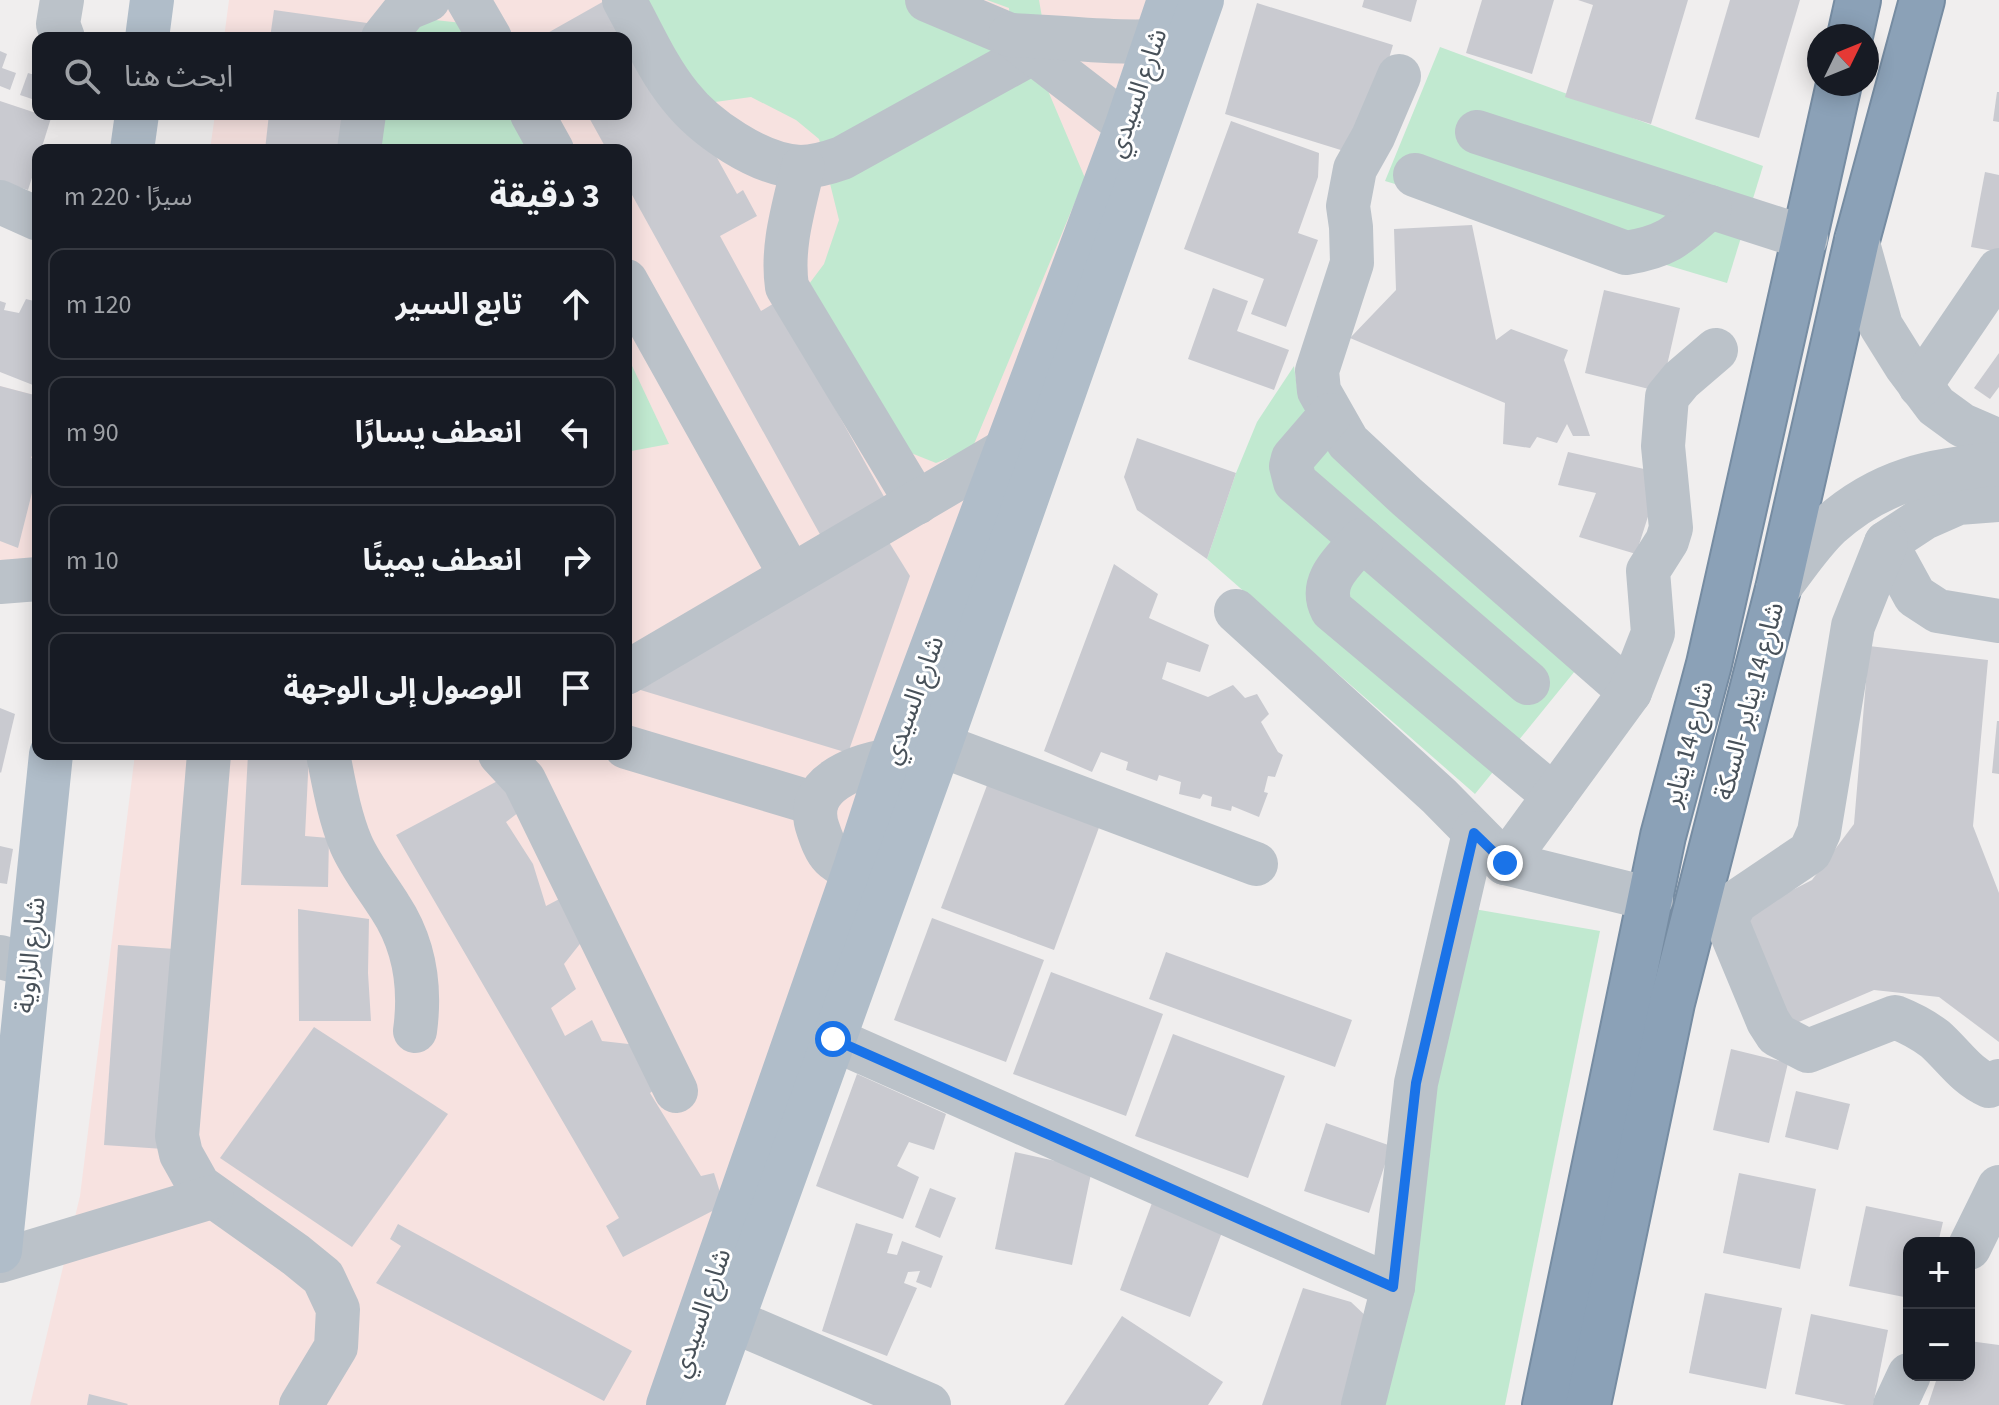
<!DOCTYPE html>
<html lang="ar">
<head>
<meta charset="utf-8">
<style>
	body { margin:0; font-family:"Source Sans 3","Noto Sans Arabic",sans-serif; background:#20242c; color:#f1f3f6; direction:rtl }
	.controls { position:absolute; right:24px; bottom:24px; display:grid; overflow:hidden; border-radius:16px; box-shadow:0 4px 20px #0003 }
	.controls button { width:72px; height:72px; display:grid; place-items:center; padding:0; border:0; border-bottom:2px solid #363941; background:#171b24; color:#f1f3f6; font:40px sans-serif }
	.compass { position:absolute; left:1807px; top:24px; width:72px; height:72px; border-radius:50%; background:#171b24; box-shadow:0 4px 20px #0003; rotate:47deg }
	.stop { position:absolute; width:24px; height:24px; margin:-18px; border:6px solid #1a73e8; border-radius:50%; background:#fff }
	.stop.end { background:#1a73e8; border-color:#fff; box-shadow:0 2px 8px #0008 }
	.list { margin:0; padding:0; list-style:none }
	h2 { display:flex; justify-content:space-between; align-items:center; height:104px; margin:0; padding:0 32px; font-size:34px }
	h2 small { font-size:26px; font-weight:400; color:#9ea1a6 }
	.list li { display:grid; grid-template-columns:52px 1fr auto; gap:24px; align-items:center; box-sizing:border-box; height:112px; margin:0 16px 16px; padding:0 16px; border:2px solid #363941; border-radius:16px }
	.list b { display:block; font-size:30px; white-space:nowrap }
	.list em { font-size:26px; font-style:normal; color:#9ea1a6 }
	.icon { flex:none; width:44px; height:44px; fill:none; stroke:currentColor; stroke-width:2; stroke-linecap:round; stroke-linejoin:round }
	.map { position:relative; flex:none; width:1999px; height:1405px; overflow:hidden; direction:ltr }
	.search { position:absolute; background:#171b24; box-shadow:0 4px 20px #0003; left:32px; top:32px; width:600px; height:88px; display:flex; align-items:center; gap:20px; box-sizing:border-box; padding:0 28px; border-radius:16px; color:#9ea1a6; font-size:30px }
	.panel { position:absolute; background:#171b24; box-shadow:0 4px 20px #0003; left:32px; top:144px; width:600px; height:616px; border-radius:16px; direction:rtl }
	.map>svg:first-child { display:block }
	.medical { fill:#f7e2e0 }
	.green { fill:#c1e9d0 }
	.building { fill:#c9cad0 }
	.lines { fill:none; stroke-linecap:round; stroke-linejoin:round }
	.highway-casing { stroke:#768ca2; stroke-width:48 }
	.minor { stroke:#bbc2c9; stroke-width:44 }
	.major { stroke:#b0bdc9; stroke-width:44 }
	.highway { stroke:#8ba1b7; stroke-width:44 }
	.route { stroke:#1a73e8; stroke-width:10 }
	.labels { text-anchor:middle; dominant-baseline:central; stroke-width:6; stroke-linejoin:round; paint-order:stroke }
	.street-label { font-size:26px; fill:#485159; stroke:#fff }
</style>
</head>
<body>
<div class="map">
<svg width="1999" height="1405" viewBox="0 0 1999 1405">
	<rect width="100%" height="100%" fill="#f0eeee"/>
	<!-- medical -->
	<g class="medical">
		<path d="M229 0H1147L654 1405H30L80 1196 135 754H626V150H210L215 114H626V38H224Z"/>
		<path d="M0 386 38 396V570L0 572Z"/>
	</g>
	<!-- green -->
	<g class="green">
		<path d="M624 0H914L1010 34 1009 8 987 0H1039L1046 40 1043 79 1085 178 972 449 936 463 911 453 800 296 824 264 839 220 819 139 796 120 751 97 708 103Z"/>
		<path d="M390 15 462 23 471 38H387Z"/>
		<path d="M1440 47 1763 166 1727 283 1385 181Z"/>
		<path d="M376 114H511L528 150H371Z"/>
		<path d="M626 353 669 444 626 452Z"/>
		<path d="M1294 366 1297 387 1588 655 1475 794 1207 559 1236 473 1257 422Z"/>
		<path d="M1474 909 1600 931 1505 1405H1350Z"/>
	</g>
	<!-- building -->
	<g class="building">
		<path d="M606 0 706 138 737 194 743 190 757 216 720 236 761 311 776 302 892 511 827 547 626 184V150H607L587 114H626V38H545L544 35Z"/>
		<path d="M1364 0H1417L1411 22 1362 7Z"/>
		<path d="M1482 0H1554L1532 74 1466 53Z"/>
		<path d="M1688 0 1651 124 1565 97 1593 5 1578 0Z"/>
		<path d="M1730 0H1800L1759 138 1695 119Z"/>
		<path d="M1257 3 1393 45 1360 156 1225 114Z"/>
		<path d="M274 10 367 23 365 38H270Z"/>
		<path d="M0 51 7 54 2 68 16 73 10 90 0 86Z"/>
		<path d="M28 73 38 76V101L20 95Z"/>
		<path d="M1997 92H1999V122L1993 121Z"/>
		<path d="M0 101 51 118 41 150H38V159L28 190 0 181Z"/>
		<path d="M269 114H355L350 150H265Z"/>
		<path d="M1231 121 1319 153 1318 177 1298 233 1318 240 1286 327 1251 314 1264 279 1184 249Z"/>
		<path d="M1985 172 1999 175V252L1971 247Z"/>
		<path d="M1472 225 1496 340 1511 329 1568 350 1564 360 1590 436H1573L1567 424 1557 443 1537 437 1530 448 1503 444 1505 403 1350 338 1396 290 1394 229Z"/>
		<path d="M1213 288 1248 301 1237 331 1289 350 1274 390 1188 359Z"/>
		<path d="M1604 290 1680 308 1661 392 1585 373Z"/>
		<path d="M26 299 38 302V387L0 372V301L6 303 4 310 19 313Z"/>
		<path d="M1999 353V387L1990 399 1974 388Z"/>
		<path d="M0 386 38 396V440L31 458 38 460V469L18 548 0 541Z"/>
		<path d="M1137 438 1236 473 1207 559 1137 510 1124 477Z"/>
		<path d="M1568 452 1662 473 1636 554 1579 537 1596 493 1558 485Z"/>
		<path d="M887 539 910 576 848 753 634 688Z"/>
		<path d="M1114 564 1158 594 1149 618 1209 645 1200 672 1167 662 1162 679 1208 697 1233 685 1245 698 1257 694 1269 714 1261 722 1278 752 1283 755 1275 777 1268 776 1264 792 1268 793 1259 817 1232 806 1231 811 1211 806 1212 797 1203 794 1200 799 1179 794 1181 782 1159 775 1157 781 1126 770 1128 762 1101 752 1092 772 1044 751Z"/>
		<path d="M1869 646 1988 660 1973 826 1999 893V1042L1939 997 1874 990 1780 1030 1730 922 1812 880 1854 824Z"/>
		<path d="M0 708 15 714 1 773 0 772Z"/>
		<path d="M1997 721H1999V774L1992 773Z"/>
		<path d="M248 754H309L305 836 329 838 328 887 241 885Z"/>
		<path d="M505 777 523 809 506 822 533 864 546 906 565 896 587 935 564 964 576 989 551 1008 565 1036 592 1020 602 1041 646 1046 665 1082 650 1093 701 1176 714 1173 724 1205 623 1257 606 1226 619 1218 396 835Z"/>
		<path d="M989 780 1101 822 1054 950 941 908Z"/>
		<path d="M0 846 13 849 7 884 0 883Z"/>
		<path d="M298 909 369 919 368 973 371 1021H299Z"/>
		<path d="M932 918 1044 960 1006 1062 894 1020Z"/>
		<path d="M118 945 189 950 164 1149 104 1145Z"/>
		<path d="M1166 952 1352 1020 1335 1067 1149 999Z"/>
		<path d="M1051 972 1163 1014 1126 1116 1013 1074Z"/>
		<path d="M314 1027 448 1114 352 1247 220 1158Z"/>
		<path d="M1173 1034 1285 1076 1248 1178 1135 1136Z"/>
		<path d="M1731 1049 1788 1063 1769 1143 1713 1130Z"/>
		<path d="M857 1074 946 1114 934 1150 909 1142 897 1166 919 1177 903 1219 816 1186Z"/>
		<path d="M1796 1091 1850 1104 1838 1150 1785 1137Z"/>
		<path d="M1326 1123 1391 1146 1369 1213 1304 1191Z"/>
		<path d="M1015 1152 1092 1169 1072 1265 995 1249Z"/>
		<path d="M1739 1173 1816 1189 1800 1269 1723 1253Z"/>
		<path d="M930 1188 956 1198 940 1238 915 1227Z"/>
		<path d="M1156 1192 1227 1219 1190 1317 1120 1290Z"/>
		<path d="M1866 1206 1943 1222 1938 1243H1909V1298L1849 1286Z"/>
		<path d="M856 1223 893 1234 887 1253 897 1255 902 1241 943 1256 931 1288 916 1282 920 1271 908 1272 904 1283 917 1288 887 1356 822 1331Z"/>
		<path d="M398 1224 632 1351 604 1401 376 1283 401 1246 390 1239Z"/>
		<path d="M1303 1288 1351 1302 1369 1319 1360 1405H1262Z"/>
		<path d="M1705 1293 1782 1308 1766 1389 1689 1373Z"/>
		<path d="M1811 1314 1888 1330 1873 1405H1846L1795 1394Z"/>
		<path d="M1122 1316 1223 1382 1208 1405H1064Z"/>
		<path d="M1969 1341 1999 1345V1405H1928L1938 1375H1969Z"/>
		<path d="M89 1394 128 1404 127 1405H87Z"/>
	</g>
	<g class="lines">
		<!-- highway casing -->
		<g class="highway-casing">
			<g id="highway">
				<path d="M1850 36 1858 0"/>
				<path d="M1545 1405 1663 836 1709 664 1839 84"/>
				<path d="M1588 1405 1672 1003 1778 589 1857 240 1922 0"/>
			</g>
		</g>
		<!-- minor -->
		<g class="minor">
			<path d="M62 0 58 24 63 38"/>
			<path d="M468 0 490 38"/>
			<path d="M624 0C642 32 657 68 680 96 705 128 759 165 800 167 814 167 828 163 842 158L1032 53"/>
			<path d="M927 0 1010 35 1127 125"/>
			<path d="M1010 35C1059 36 1106 44 1155 41"/>
			<path d="M383 38 406 9 428 0"/>
			<path d="M1399 76 1373 137 1355 169 1348 206 1351 227 1352 263 1317 371 1319 391 1348 442 1407 497 1630 692"/>
			<path d="M532 114 552 150"/>
			<path d="M1477 132 1806 238"/>
			<path d="M359 150 364 114"/>
			<path d="M803 167C794 207 781 246 787 287L917 503"/>
			<path d="M1415 175 1626 253C1669 246 1678 235 1710 207"/>
			<path d="M0 202 38 219"/>
			<path d="M1857 240 1881 326 1906 366 1936 406 1962 425 1999 441"/>
			<path d="M626 281 791 576"/>
			<path d="M1920 386 1999 270"/>
			<path d="M1330 415 1293 458 1291 466 1295 482 1528 683"/>
			<path d="M1999 500 1958 503 1924 518 1886 543 1915 596 1938 611 1999 621"/>
			<path d="M1362 540C1345 560 1317 581 1332 610L1554 796"/>
			<path d="M1886 543 1853 626 1819 832 1810 852 1736 902 1728 916 1729 927 1768 1021 1777 1035 1808 1051 1895 1017C1910 1023 1922 1029 1935 1039 1953 1055 1966 1076 1989 1086L1999 1081"/>
			<path d="M0 582 38 579"/>
			<path d="M1778 589C1795 568 1810 544 1829 526 1880 480 1933 469 1999 464"/>
			<path d="M1236 611 1439 796 1505 863 1651 899"/>
			<path d="M626 673 1006 450"/>
			<path d="M940 745 1256 864"/>
			<path d="M626 747 816 804"/>
			<path d="M209 754 177 1136 181 1154 199 1186 296 1255 323 1277 338 1309 336 1347 301 1405"/>
			<path d="M328 754C334 784 339 815 351 844 361 867 377 886 390 907 415 945 421 987 415 1031"/>
			<path d="M500 754 524 780 676 1091"/>
			<path d="M1505 863 1630 692 1653 633 1648 571 1667 541 1671 528 1663 446 1667 397 1681 380 1716 350"/>
			<path d="M854 871C847 867 838 863 832 857 825 850 821 838 818 829 802 784 856 766 890 760"/>
			<path d="M0 957 29 965"/>
			<path d="M833 1039 1393 1287"/>
			<path d="M1969 1248 1999 1187"/>
			<path d="M0 1261 212 1197"/>
			<path d="M731 1320 929 1405"/>
			<path d="M1363 1405 1393 1287 1416 1083 1474 833"/>
			<path d="M1895 1405 1909 1375"/>
		</g>
		<!-- major -->
		<g class="major">
			<path d="M147 38 152 0"/>
			<path d="M132 150 137 114"/>
			<path d="M0 1251 51 754"/>
			<path d="M668 1405 854 871 890 760 1127 125 1169 0"/>
			<path d="M702 1405 940 745 1202 0"/>
		</g>
		<!-- highway -->
		<use href="#highway" class="highway"/>
	</g>
	<g class="lines">
		<!-- route -->
		<path class="route" d="M833 1039 1393 1287 1416 1083 1474 833 1505 863"/>
	</g>
	<g class="labels">
		<!-- street labels -->
		<g class="street-label">
			<text transform="translate(1137 93) rotate(-71)">شارع السيدي</text>
			<text transform="translate(913 700) rotate(-70)">شارع السيدي</text>
			<text transform="translate(1749 701) rotate(-75)">شارع 14 يناير -السكة</text>
			<text transform="translate(1688 744) rotate(-75)">شارع 14 يناير</text>
			<text transform="translate(30 955) rotate(-84)">شارع الزاوية</text>
			<text transform="translate(701 1313) rotate(-71)">شارع السيدي</text>
		</g>
	</g>
</svg>
<div class="controls">
<button>+</button>
<button>−</button>
</div>
<svg class="compass" viewBox="-18 -18 36 36"><path d="M0-13l5 13h-10z" fill="#e53935"/><path d="M0 13l5-13h-10z" fill="#9ea1a6"/></svg>
<div class="stop" style="left:833px;top:1039px"></div>
<div class="stop end" style="left:1505px;top:863px"></div>
<div class="search"><svg class="icon" aria-label="search" viewBox="0 0 24 24"><circle cx="10" cy="10" r="6"/><path d="M15 15l6 6"/></svg>ابحث هنا</div>
<section class="panel">
<h2>3 دقيقة<small>سيرًا · 220 m</small></h2>
<ul class="list">
<li><svg class="icon" aria-label="ahead" viewBox="0 0 24 24"><path d="M12 20V5M6 11l6-6 6 6"/></svg><div><b>تابع السير</b></div><em>120 m</em></li>
<li><svg class="icon" aria-label="left" viewBox="0 0 24 24"><path d="M17 20v-9H6M10 6l-5 5 5 5"/></svg><div><b>انعطف يسارًا</b></div><em>90 m</em></li>
<li><svg class="icon" aria-label="right" viewBox="0 0 24 24"><path d="M7 20v-9h11M14 6l5 5-5 5"/></svg><div><b>انعطف يمينًا</b></div><em>10 m</em></li>
<li><svg class="icon" aria-label="arrive" viewBox="0 0 24 24"><path d="M6 21V4h12l-3 4 3 4H6"/></svg><div><b>الوصول إلى الوجهة</b></div></li>
</ul>
</section>
</div>
</body>
</html>
